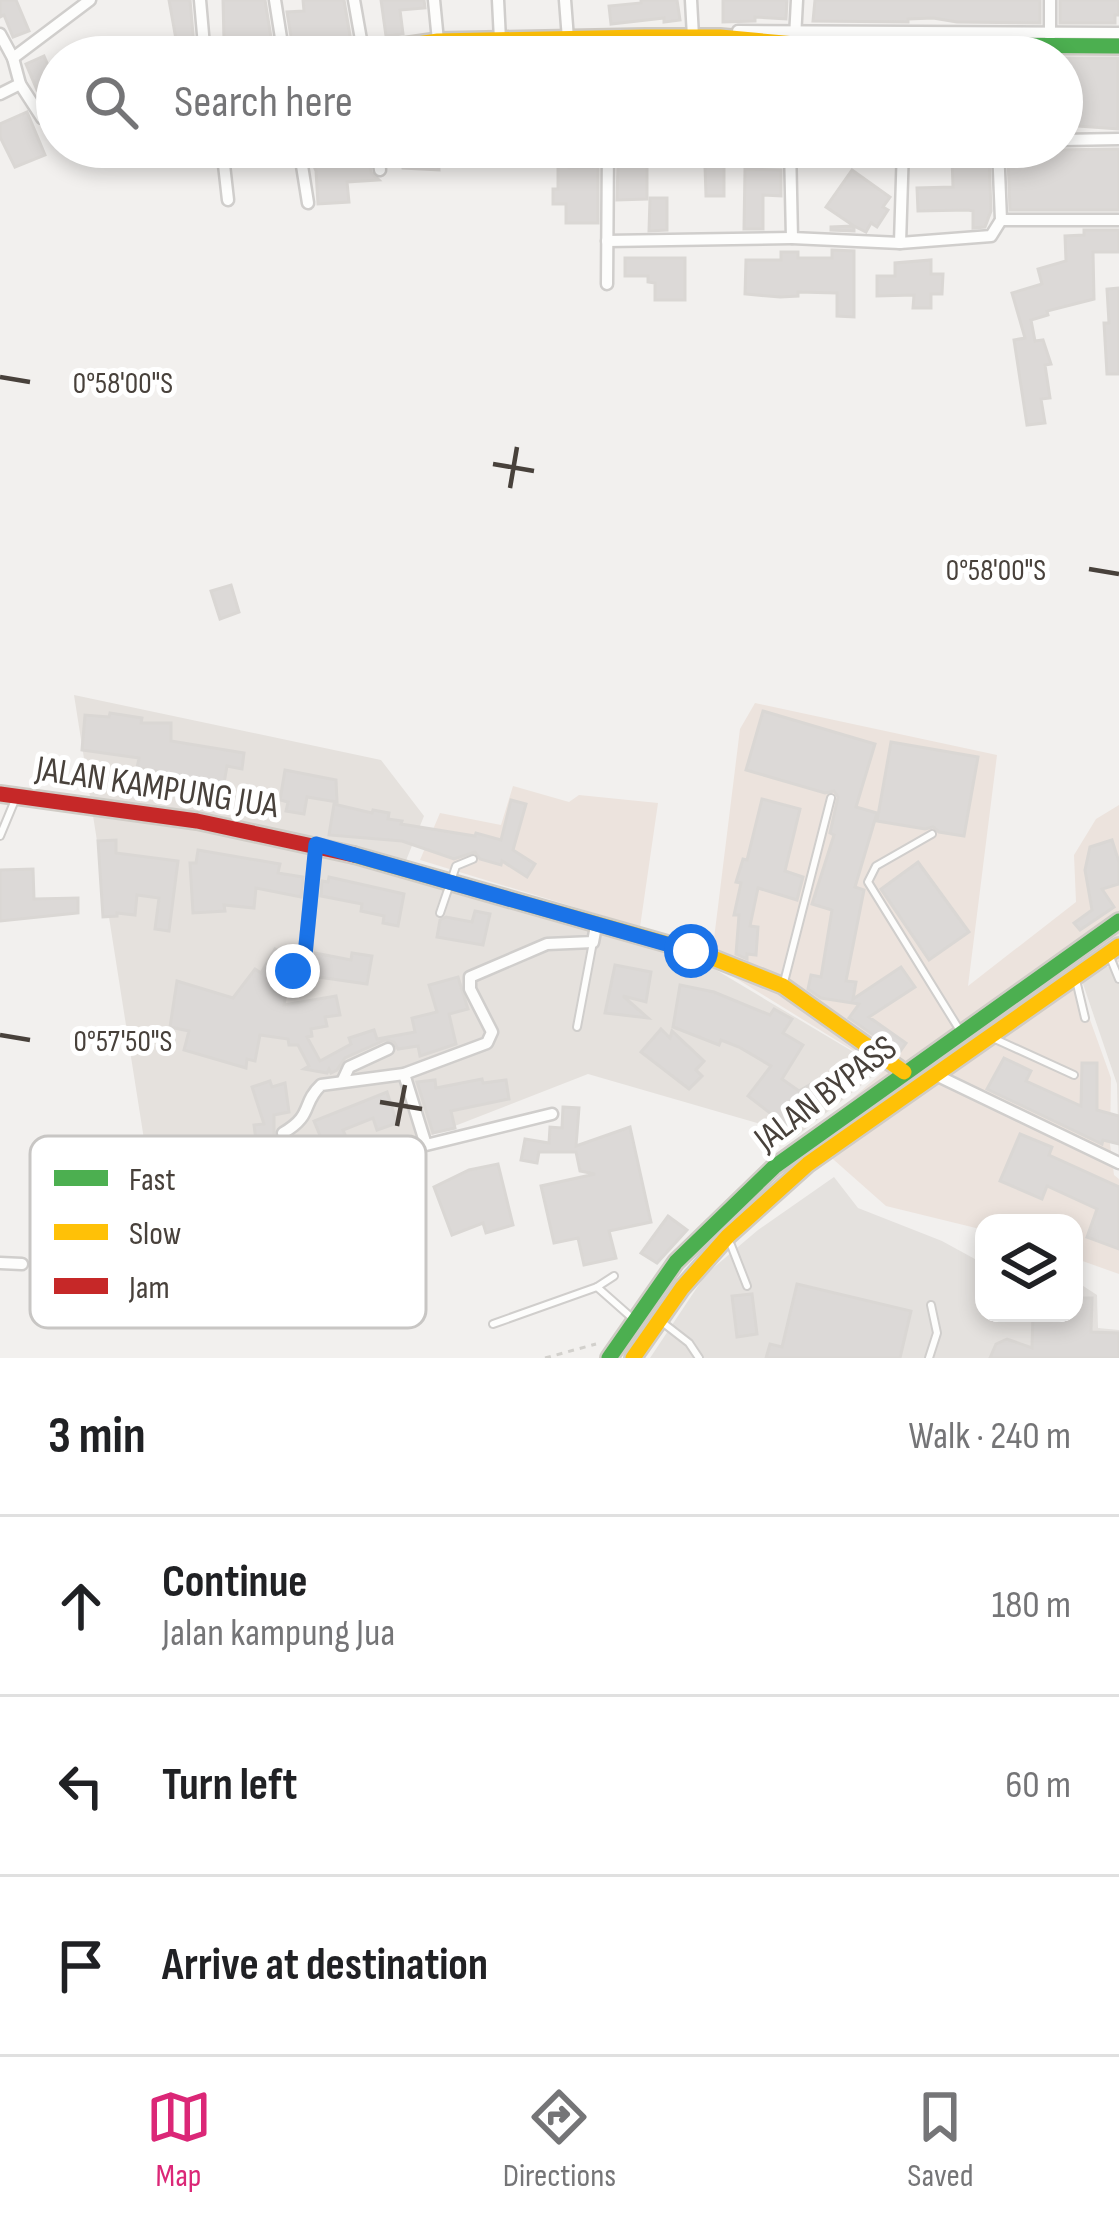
<!DOCTYPE html>
<html lang="en">
<head>
<meta charset="utf-8">
<style>
	body { margin:0; font-family:"Sofia Sans Condensed",sans-serif; background:#f2f2f2; color:#202124 }
	.controls { position:absolute; right:36px; bottom:36px; display:grid; overflow:hidden; border-radius:24px; box-shadow:0 6px 18px #0003 }
	.controls button { width:108px; height:108px; display:grid; place-items:center; padding:0; border:0; border-bottom:3px solid #e0e0e0; background:#fff; color:#202124; font:60px sans-serif }
	.stop { position:absolute; width:36px; height:36px; margin:-27px; border:9px solid #1a73e8; border-radius:50%; background:#fff }
	.stop.end { background:#1a73e8; border-color:#fff; box-shadow:0 3px 12px #0008 }
	.list { margin:0; padding:0; list-style:none }
	h2 { display:flex; justify-content:space-between; align-items:center; height:156px; margin:0; padding:0 48px; font-size:51px }
	h2 small { font-size:39px; font-weight:400; color:#757577 }
	.list li { display:grid; grid-template-columns:78px 1fr auto; gap:36px; align-items:center; box-sizing:border-box; height:180px; padding:0 48px; border-top:3px solid #e0e0e0 }
	.list b { display:block; font-size:45px; white-space:nowrap }
	.list p { margin:0; font-size:39px; white-space:nowrap; color:#757577 }
	.list em { font-size:39px; font-style:normal; color:#757577 }
	.icon { flex:none; width:66px; height:66px; fill:none; stroke:currentColor; stroke-width:2; stroke-linecap:round; stroke-linejoin:round }
	.map { position:relative; flex:none; width:1119px; height:1358px; overflow:hidden }
	.search { position:absolute; background:#fff; box-shadow:0 6px 18px #0003; left:36px; right:36px; top:36px; height:132px; display:flex; align-items:center; gap:30px; box-sizing:border-box; padding:0 42px; border-radius:66px; color:#757577; font-size:45px }
	.sheet { height:696px; background:#fff }
	nav { display:flex; justify-content:space-around; align-items:center; box-sizing:border-box; height:168px; border-top:3px solid #e0e0e0; background:#fff; font-size:33px; color:#757577 }
	nav a { display:grid; justify-items:center; gap:6px }
	nav .on { color:#db2777 }
	.map>svg:first-child { display:block }
	.residential { fill:#e5e1dd }
	.commercial { fill:#ece3dd }
	.industrial { fill:#e4e1de }
	.building { fill:#dcd9d7; stroke:#dad7d4; stroke-width:3 }
	.lines { fill:none; stroke-linecap:round; stroke-linejoin:round }
	.lane-casing { stroke:#d0cecc; stroke-width:10 }
	.street-casing { stroke:#d0cecc; stroke-width:15 }
	.fast-casing { stroke:#d0ccc6; stroke-width:20 }
	.slow-casing { stroke:#d0ccc6; stroke-width:20 }
	.jam-casing { stroke:#d0ccc6; stroke-width:20 }
	.path { stroke:#d2d0cc; stroke-width:3; stroke-dasharray:6 6; stroke-linecap:butt }
	.lane { stroke:#fdfdfc; stroke-width:6 }
	.street { stroke:#fdfdfc; stroke-width:10 }
	.fast { stroke:#4caf50; stroke-width:15 }
	.slow { stroke:#ffc107; stroke-width:15 }
	.jam { stroke:#c62828; stroke-width:15 }
	.route { stroke:#1a73e8; stroke-width:15 }
	.ticks { fill:none; stroke:#48413b; stroke-width:4.5 }
	.labels { text-anchor:middle; dominant-baseline:central; stroke-width:10; stroke-linejoin:round; paint-order:stroke }
	.street-label { font-size:36px; fill:#48413b; stroke:#fff }
	.key { fill:#fff; stroke:#c8c6c4; stroke-width:3 }
	.key-label { font-size:33px; fill:#48413b }
	.ticks-label { font-size:30px; text-anchor:middle; fill:#48413b; stroke:#fff; stroke-width:10; stroke-linejoin:round; paint-order:stroke }
</style>
</head>
<body>
<div class="map">
<svg width="1119" height="1358" viewBox="0 0 1119 1358">
	<rect width="100%" height="100%" fill="#f2f0ee"/>
	<!-- residential -->
	<g class="residential">
		<path d="M74 695 381 760 424 816 403 868 696 958 882 1069 798 1135 588 1074 160 1241Z"/>
		<path d="M1119 966V1170L1117 1084 1078 969Z"/>
	</g>
	<!-- commercial -->
	<g class="commercial">
		<path d="M755 703 997 755 968 986 1076 902 1074 855 1096 819 1119 805V962L1071 967 1111 1078 1110 1144 1114 1175 1119 1179V1274L1074 1258V1223H984V1230L886 1206 808 1137 885 1070 711 963 740 729Z"/>
		<path d="M513 786 569 802 579 795 658 803 640 927 420 860 440 813 501 825Z"/>
	</g>
	<!-- industrial -->
	<path class="industrial" d="M834 1177 858 1208 942 1241 984 1264V1313H1074V1280L1097 1295 1098 1328 1119 1330V1358H650L706 1274 758 1230Z"/>
	<!-- building -->
	<g class="building">
		<path d="M0 0H16L29 31 13 37 4 15 0 17Z"/>
		<path d="M169 0H190L195 57 179 56Z"/>
		<path d="M223 0H265L273 50 251 52V57H215L214 42 224 41Z"/>
		<path d="M303 0H344L351 41 341 43 340 39 292 43 287 12 304 11Z"/>
		<path d="M381 0H424L425 8 400 10 403 34 386 36Z"/>
		<path d="M641 0H677L680 20 664 22V18L611 24 609 6 641 3Z"/>
		<path d="M723 0H787L786 19 755 17V21L723 22Z"/>
		<path d="M815 0H1040V23L957 22 933 18 908 19V22L813 21Z"/>
		<path d="M1060 0H1119V15H1115V23H1060Z"/>
		<path d="M44 56 57 86V109H52L43 87 37 90 26 64Z"/>
		<path d="M1062 58H1118V129L1065 125Z"/>
		<path d="M27 112 45 155 15 167 0 137V124Z"/>
		<path d="M423 147H438L439 170 403 168 402 151 423 150Z"/>
		<path d="M1119 149V210H1010L1008 158 1030 157V152L1051 150Z"/>
		<path d="M368 150 371 172 379 180 347 182 349 202 318 204 316 171 310 157Z"/>
		<path d="M989 156 991 211 985 227 973 228V211L968 210 918 211 917 188 953 187 952 157Z"/>
		<path d="M558 160H569V168L594 167V163H598V223H566V204H553V189H558Z"/>
		<path d="M647 162V199L617 200 618 163Z"/>
		<path d="M724 165V196H706L705 166Z"/>
		<path d="M745 169 781 170V196L763 195V229H744Z"/>
		<path d="M852 170 890 197 883 207 888 210 877 227 871 223 866 232 854 226V231L831 230V227L854 226 826 207Z"/>
		<path d="M650 198H667V230L649 231Z"/>
		<path d="M1084 230H1119V252H1093L1094 299 1047 311 1048 315 1031 320 1035 341 1043 340 1051 364 1045 365 1050 398 1041 399 1045 423 1027 425 1014 340 1025 338 1012 293 1042 284 1038 269 1066 261 1065 236 1084 235Z"/>
		<path d="M832 250 854 251V317L837 316V293L798 292V296L780 297 745 294 746 260H781V252H798V258H832Z"/>
		<path d="M625 258H685V300H655V283L648 282V276H625Z"/>
		<path d="M931 260V274H943L942 294H931V308H913L914 295 877 296V276H895V263Z"/>
		<path d="M1119 288V374H1107L1104 323H1109L1107 289Z"/>
		<path d="M231 585 239 612 220 619 211 591Z"/>
		<path d="M763 711 875 744 856 807 877 813 855 887 864 890 846 981 856 982 853 999 901 967 915 987 869 1017 906 1043 899 1053 849 1018 859 1004 821 998 808 989 811 975 821 977 832 910 812 904 834 835 830 833 838 797 834 791 825 793 746 770Z"/>
		<path d="M110 713 142 718 141 723H171V741L244 753 242 769 227 766 223 789 180 781 178 793 166 791 170 773 137 768 139 758 82 750 85 715 109 717Z"/>
		<path d="M891 742 978 757 964 836 939 832 933 827 925 829 877 821Z"/>
		<path d="M285 770 336 780 337 802 307 797 304 814 286 811 288 802 280 800Z"/>
		<path d="M762 799 800 809 785 871 803 877 797 900 758 888 750 926 758 927 756 955 747 954V959L736 954 739 915H734L741 883 736 882 743 859 747 860Z"/>
		<path d="M511 800 526 804 513 850 535 864 527 877 502 861 501 865 480 859 475 852 454 859 402 841 329 835 334 804 372 813 373 810 389 813 388 819 402 821 401 824 475 836 476 833 501 840Z"/>
		<path d="M116 840V853L178 861 169 931 155 929 159 898 137 895 135 915 117 913V916L103 917 98 841Z"/>
		<path d="M1112 840 1119 862V884L1102 889 1114 907 1080 930 1074 923 1092 910 1085 870 1090 847Z"/>
		<path d="M198 850 280 864 278 873 303 877 301 897 256 888 254 908 224 905 225 911 193 913 190 863H196Z"/>
		<path d="M918 862 969 932 929 960 881 889Z"/>
		<path d="M33 869 34 899 78 898V913L0 921V870Z"/>
		<path d="M329 877 404 894 398 926 383 923 384 916 361 911 362 904 321 896 322 881 328 882Z"/>
		<path d="M475 911 490 914 483 945 437 937 440 920 446 917 472 922Z"/>
		<path d="M275 949 290 959 275 991 286 992 284 1005 336 996 340 1015 325 1017 327 1026 311 1029 312 1036 307 1037 320 1061 351 1044 349 1038 374 1030 377 1039 415 1032 412 1018 437 1012 429 985 458 977 468 1009 449 1014 456 1044 420 1056 418 1046 398 1049 394 1042 385 1040 345 1058 337 1070 331 1073 329 1069 327 1073 304 1069 309 1066 298 1045H289L288 1039 260 1035 255 1061 247 1059 246 1068 184 1050 189 1031 170 1027 177 981 233 998 255 969 261 973Z"/>
		<path d="M315 953 351 960 352 953 372 956 367 984 311 976Z"/>
		<path d="M615 965 651 972 646 1002 623 996 648 1018 605 1013Z"/>
		<path d="M680 985 714 992 770 1015 774 1009 792 1019 783 1033 803 1045 782 1079 799 1091 839 1068 851 1089 817 1109 810 1097 787 1126 748 1096 771 1066 739 1047 721 1040 719 1045 673 1027Z"/>
		<path d="M661 1029 670 1038 672 1031 704 1061 696 1070 702 1076 689 1089 641 1052Z"/>
		<path d="M1004 1058 1031 1071 1026 1081 1081 1106 1082 1063H1097V1110L1119 1116V1144L1103 1140 1102 1144 987 1089Z"/>
		<path d="M482 1079 483 1083 506 1080 509 1099 451 1111 455 1128 433 1133 417 1082 435 1080 436 1088Z"/>
		<path d="M270 1081 272 1087 285 1083 289 1112 274 1115V1135L278 1149 293 1147 298 1172 259 1178 253 1157 258 1156 254 1125 264 1124 252 1087Z"/>
		<path d="M387 1092 397 1123 377 1130 373 1118 343 1130 351 1148 329 1157 314 1121Z"/>
		<path d="M563 1107 579 1108 576 1146 630 1127 651 1222 609 1231 616 1258 584 1265 578 1238 554 1243 541 1186 595 1174 580 1171 576 1152H539L537 1163 521 1160 525 1139 549 1143 550 1127 562 1128Z"/>
		<path d="M1020 1134 1052 1147 1049 1155 1119 1187V1249L1087 1237 1097 1209 1047 1186 1042 1199 1000 1181Z"/>
		<path d="M498 1164 513 1225 486 1233 483 1223 452 1235 434 1187 469 1170Z"/>
		<path d="M668 1216 687 1230 657 1263 641 1253Z"/>
		<path d="M797 1284 911 1311 900 1358H766L770 1344 782 1347Z"/>
		<path d="M752 1294 757 1334 737 1337 732 1296Z"/>
		<path d="M1074 1298H1092L1091 1332 1119 1333V1358H990L996 1344 1007 1339 1032 1348 1033 1313H1074Z"/>
	</g>
	<g class="lines">
		<!-- lane casing -->
		<g class="lane-casing">
			<g id="lane">
				<path d="M932 834 876 866 868 882 959 1029"/>
				<path d="M0 836 15 800"/>
				<path d="M440 913 456 866 473 859"/>
				<path d="M1110 957 1119 979"/>
				<path d="M1076 980 1085 1018"/>
				<path d="M784 982 831 798"/>
				<path d="M577 1027 593 942"/>
				<path d="M995 1039 1074 1075"/>
				<path d="M731 1245 747 1286"/>
				<path d="M597 1287 614 1276"/>
				<path d="M662 1322 689 1343 699 1358"/>
				<path d="M493 1324 597 1287 631 1317"/>
				<path d="M929 1358 937 1333 931 1305"/>
			</g>
		</g>
		<!-- street casing -->
		<g class="street-casing">
			<g id="street">
				<path d="M200 0 205 57"/>
				<path d="M275 0 284 57"/>
				<path d="M354 0 363 51"/>
				<path d="M434 0 438 41"/>
				<path d="M498 0 500 40"/>
				<path d="M565 0 568 39"/>
				<path d="M691 0 693 37"/>
				<path d="M1050 0V36"/>
				<path d="M738 31 1119 33"/>
				<path d="M0 34 13 58 90 0"/>
				<path d="M130 44V57"/>
				<path d="M794 57 797 0"/>
				<path d="M20 84 42 118 57 119"/>
				<path d="M0 94 20 84 13 58"/>
				<path d="M1062 140 1119 139"/>
				<path d="M222 147 228 200"/>
				<path d="M299 147 308 203"/>
				<path d="M377 147 380 170"/>
				<path d="M790 147 792 238 900 243 991 236 1001 220 998 147"/>
				<path d="M1001 220H1119"/>
				<path d="M607 241 792 238"/>
				<path d="M900 243 903 147"/>
				<path d="M607 284 608 147"/>
				<path d="M293 971 305 955 316 844"/>
				<path d="M404 1074 426 1145 552 1114"/>
				<path d="M938 1076 1119 1163"/>
				<path d="M343 1080 349 1067 388 1049"/>
				<path d="M283 1133C314 1115 301 1104 321 1085L404 1074 487 1043 492 1032 470 989V977L547 944 593 942 596 926"/>
				<path d="M0 1263 22 1264"/>
			</g>
		</g>
		<!-- fast casing -->
		<g class="fast-casing">
			<g id="fast">
				<path d="M961 45 1119 46"/>
				<path d="M609 1358 676 1262 774 1167 1119 921"/>
			</g>
		</g>
		<!-- slow casing -->
		<g class="slow-casing">
			<g id="slow">
				<path d="M328 57 438 41 645 37H720L795 44 961 45"/>
				<path d="M354 855 703 954 783 986 904 1072"/>
				<path d="M633 1358 682 1288 728 1236 808 1164 1119 946"/>
			</g>
		</g>
		<!-- jam casing -->
		<g class="jam-casing">
			<path id="jam" d="M0 794 197 821 354 855"/>
		</g>
		<!-- path -->
		<path class="path" d="M545 1358 596 1344"/>
		<!-- lane -->
		<use href="#lane" class="lane"/>
		<!-- street -->
		<use href="#street" class="street"/>
		<!-- fast -->
		<use href="#fast" class="fast"/>
		<!-- slow -->
		<use href="#slow" class="slow"/>
		<!-- jam -->
		<use href="#jam" class="jam"/>
	</g>
	<g class="lines">
		<!-- route -->
		<path class="route" d="M293 971 305 955 316 844 691 951"/>
	</g>
	<!-- ticks -->
	<path class="ticks" d="M0 377 30 382M493 464 534 471M510 488 517 447M1089 569 1119 574M0 1035 30 1040M380 1102 422 1109M397 1126 405 1085"/>
	<g class="labels">
		<!-- street labels -->
		<g class="street-label">
			<text transform="translate(157 788) rotate(9)">JALAN KAMPUNG JUA</text>
			<text transform="translate(826 1094) rotate(-37)">JALAN BYPASS</text>
		</g>
	</g>
	<!-- legend -->
	<rect x="30" y="1136" width="396" height="192" rx="18" class="key"/>
	<rect x="54" y="1170" width="54" height="16" fill="#4caf50"/>
	<rect x="54" y="1224" width="54" height="16" fill="#ffc107"/>
	<rect x="54" y="1278" width="54" height="16" fill="#c62828"/>
	<g class="key-label">
		<text x="129" y="1190">Fast</text>
		<text x="129" y="1244">Slow</text>
		<text x="129" y="1298">Jam</text>
	</g>
	<g class="ticks-label">
		<text x="123" y="393">0°58'00"S</text>
		<text x="996" y="580">0°58'00"S</text>
		<text x="123" y="1051">0°57'50"S</text>
	</g>
</svg>
<div class="controls">
<button><svg class="icon" aria-label="layers" viewBox="0 0 24 24"><path d="M12 4l9 5-9 5-9-5zM3 14l9 5 9-5"/></svg></button>
</div>
<div class="stop" style="left:691px;top:951px"></div>
<div class="stop end" style="left:293px;top:971px"></div>
<div class="search"><svg class="icon" aria-label="search" viewBox="0 0 24 24"><circle cx="10" cy="10" r="6"/><path d="M15 15l6 6"/></svg>Search here</div>
</div>
<section class="sheet">
<h2>3 min<small>Walk · 240 m</small></h2>
<ul class="list">
<li><svg class="icon" aria-label="ahead" viewBox="0 0 24 24"><path d="M12 20V5M6 11l6-6 6 6"/></svg><div><b>Continue</b><p>Jalan kampung Jua</p></div><em>180 m</em></li>
<li><svg class="icon" aria-label="left" viewBox="0 0 24 24"><path d="M17 20v-9H6M10 6l-5 5 5 5"/></svg><div><b>Turn left</b></div><em>60 m</em></li>
<li><svg class="icon" aria-label="arrive" viewBox="0 0 24 24"><path d="M6 21V4h12l-3 4 3 4H6"/></svg><div><b>Arrive at destination</b></div></li>
</ul>
</section>
<nav>
<a class="on"><svg class="icon" aria-label="map" viewBox="0 0 24 24"><path d="M3 6l6-2 6 2 6-2v14l-6 2-6-2-6 2zM9 4v14M15 6v14"/></svg>Map</a>
<a><svg class="icon" aria-label="directions" viewBox="0 0 24 24"><path d="M12 3l9 9-9 9-9-9zM9 14v-3h6M13 9l2 2-2 2"/></svg>Directions</a>
<a><svg class="icon" aria-label="saved" viewBox="0 0 24 24"><path d="M7 4h10v16l-5-4-5 4z"/></svg>Saved</a>
</nav>
</body>
</html>
